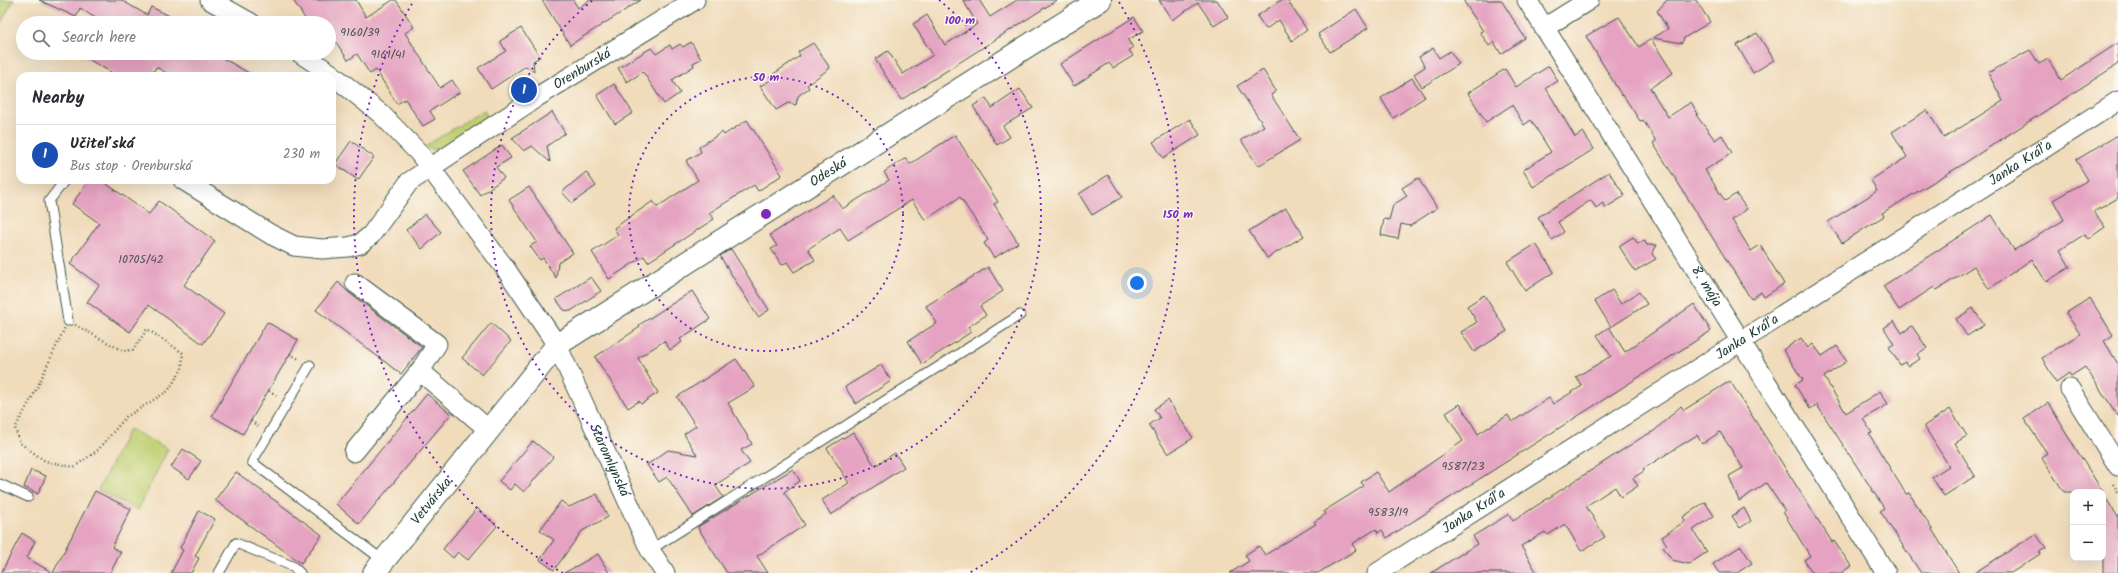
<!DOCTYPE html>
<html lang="en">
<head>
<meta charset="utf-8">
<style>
	body { margin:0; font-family:Kalam,sans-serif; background:#f7f7f7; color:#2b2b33 }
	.controls { position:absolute; right:12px; bottom:12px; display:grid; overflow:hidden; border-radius:8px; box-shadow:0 4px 16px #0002 }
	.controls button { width:36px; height:36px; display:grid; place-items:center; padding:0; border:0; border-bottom:1px solid #e1e1e2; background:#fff; color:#2b2b33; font:20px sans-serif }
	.you { position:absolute; left:1137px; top:283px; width:14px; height:14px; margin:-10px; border:3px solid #fff; border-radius:50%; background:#1a73e8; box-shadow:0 0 0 6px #1a73e833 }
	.badge { display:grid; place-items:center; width:26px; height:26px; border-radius:50%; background:#111827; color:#fff; font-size:13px; font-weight:700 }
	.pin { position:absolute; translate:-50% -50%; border:2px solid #fff; box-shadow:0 1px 4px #0006 }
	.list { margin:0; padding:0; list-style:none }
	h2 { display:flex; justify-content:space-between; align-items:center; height:52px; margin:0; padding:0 16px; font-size:17px }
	h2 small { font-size:13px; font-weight:400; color:#7c7c81 }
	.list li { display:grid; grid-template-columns:26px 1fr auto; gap:12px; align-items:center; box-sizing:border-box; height:60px; padding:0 16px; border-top:1px solid #e1e1e2 }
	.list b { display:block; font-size:15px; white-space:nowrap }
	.list p { margin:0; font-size:13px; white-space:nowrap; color:#7c7c81 }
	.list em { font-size:13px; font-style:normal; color:#7c7c81 }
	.icon { flex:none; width:22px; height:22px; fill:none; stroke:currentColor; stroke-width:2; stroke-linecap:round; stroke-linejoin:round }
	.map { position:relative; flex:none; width:2118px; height:573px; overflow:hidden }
	.search { position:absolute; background:#fff; box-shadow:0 4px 16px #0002; left:16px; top:16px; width:320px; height:44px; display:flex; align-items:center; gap:10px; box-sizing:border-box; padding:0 14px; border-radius:22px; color:#7c7c81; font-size:15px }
	.panel { position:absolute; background:#fff; box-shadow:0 4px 16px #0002; left:16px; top:72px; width:320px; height:112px; border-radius:12px }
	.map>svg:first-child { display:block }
	.green { fill:#c0d073; stroke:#708654 }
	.building { fill:#e5a3c1 }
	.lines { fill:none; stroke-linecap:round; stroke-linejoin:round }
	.lane-casing { stroke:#3e5548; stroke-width:11 }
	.street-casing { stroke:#3e5548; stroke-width:21 }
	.secondary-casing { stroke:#3e5548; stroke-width:24 }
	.path { stroke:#3e5548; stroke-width:2.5; stroke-dasharray:1 3; stroke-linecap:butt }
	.lane { stroke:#fff; stroke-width:9 }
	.street { stroke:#fff; stroke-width:19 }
	.secondary { stroke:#fff; stroke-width:22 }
	.ring { fill:none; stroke:#7b2cbf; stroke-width:2; stroke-dasharray:2 4 }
	.labels { text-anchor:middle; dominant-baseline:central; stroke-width:3; stroke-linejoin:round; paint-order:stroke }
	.number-label { font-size:12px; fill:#505657 }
	.street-label { font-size:14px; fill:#1f3d34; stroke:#fbf7ec }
	.centre { fill:#7b2cbf; stroke:#fbf7ec; stroke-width:2 }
	.ring-label { font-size:12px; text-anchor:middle; font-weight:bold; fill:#7b2cbf; stroke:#fbf7ec; stroke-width:3; stroke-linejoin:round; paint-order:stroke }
</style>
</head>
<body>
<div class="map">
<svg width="2118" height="573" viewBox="0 0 2118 573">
	<rect width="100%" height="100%" fill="#fbf7ec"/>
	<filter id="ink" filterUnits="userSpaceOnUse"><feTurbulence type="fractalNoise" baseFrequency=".025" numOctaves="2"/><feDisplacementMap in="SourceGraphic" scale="8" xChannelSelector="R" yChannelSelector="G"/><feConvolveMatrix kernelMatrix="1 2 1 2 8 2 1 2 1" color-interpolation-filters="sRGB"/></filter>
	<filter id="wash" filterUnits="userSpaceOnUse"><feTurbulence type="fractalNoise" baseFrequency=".012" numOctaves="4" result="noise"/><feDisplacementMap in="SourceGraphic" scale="16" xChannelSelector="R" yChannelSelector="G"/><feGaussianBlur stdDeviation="0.9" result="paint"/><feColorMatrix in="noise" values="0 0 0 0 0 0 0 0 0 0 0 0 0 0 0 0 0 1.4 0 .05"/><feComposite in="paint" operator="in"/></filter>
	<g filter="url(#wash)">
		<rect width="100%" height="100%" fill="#f0dbba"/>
		<!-- green -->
		<g class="green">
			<path d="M0 0H14L0 24Z"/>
			<path d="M484 110 487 118 438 150 428 148 427 145Z"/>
			<path d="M129 429 168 449 138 510 98 490Z"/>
		</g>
		<g id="blocks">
			<!-- building -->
			<g class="building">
				<path d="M39 0H121L147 15 151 7 184 23H103L80 8 76 17Z"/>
				<path d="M293 0H356L366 17 393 0H396L414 27 405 33 440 88 452 80 460 92 430 111 435 119 423 126 405 99 397 104 376 70 370 74 357 54 348 60 329 32V23H308Z"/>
				<path d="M542 0H573L578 8 590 0H641L570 45Z"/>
				<path d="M963 0H979L990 17 1017 0H1057L901 100 875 59 888 51 903 74 933 55 913 24 927 15 945 45 977 24Z"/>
				<path d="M1159 0H1217L1228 17 1214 26 1198 3 1172 20Z"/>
				<path d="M1281 0H1287L1307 30 1292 41 1279 20 1266 29 1257 16Z"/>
				<path d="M1463 0H1501L1525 38 1501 54 1494 42 1489 46 1480 32 1483 31Z"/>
				<path d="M1667 0H1696L1710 22 1684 38 1682 43 1653 38 1668 29 1657 11Z"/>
				<path d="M1356 9 1368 28 1330 52 1318 34Z"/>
				<path d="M1134 17 1143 31 1128 40 1133 48 1129 50 1133 56 1113 68 1109 63 1074 86 1060 64Z"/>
				<path d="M1619 17 1639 47 1651 39 1673 73 1650 88 1668 117 1691 102 1698 114 1696 115 1715 140 1722 135 1732 153 1705 170 1725 201 1736 194 1747 209 1732 220 1751 251 1760 245 1784 284 1764 297 1761 292 1751 299 1653 143 1656 141 1643 120 1640 121 1623 95 1622 96 1586 36Z"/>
				<path d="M521 28 540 57 533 61 534 72 526 66 491 89 478 68 506 51 500 41Z"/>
				<path d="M1757 33 1774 60 1753 73 1737 45Z"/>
				<path d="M691 42 701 59 693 63 694 66 672 80 680 93 664 104 643 72 627 82 618 68 651 48 656 54 670 45 672 49 680 44 683 47Z"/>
				<path d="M813 43 830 68 807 85 809 88 798 96 796 105 788 103 776 110 760 86 771 80 769 77 800 56 798 52Z"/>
				<path d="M2118 43V64L1960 166 1882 213 1884 216 1842 243 1828 222 1877 191 1871 180 1907 157 1892 132 1927 110 1944 138 2003 101 1988 73 2030 50 2039 64 2048 59 2061 80Z"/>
				<path d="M1433 48 1439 58 1450 51 1459 64 1422 87 1414 74 1425 67 1419 57Z"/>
				<path d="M77 53H214L254 76H172L156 67 151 76H118Z"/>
				<path d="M1549 66 1558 81 1546 88 1575 137 1583 132 1594 149 1533 187 1523 170 1551 152 1531 120 1524 125 1512 105 1486 122 1468 93 1505 69 1516 87Z"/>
				<path d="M1263 70 1276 91 1271 95 1300 140 1258 166 1241 140 1264 126 1237 86Z"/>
				<path d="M1412 78 1425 97 1393 118 1381 98Z"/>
				<path d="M614 84 633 113 615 124 597 95Z"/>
				<path d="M1020 89 1033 108 1003 126 1010 137 997 145 973 106 986 98 992 108Z"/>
				<path d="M552 112 565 133 547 146 550 162 532 146 524 151 512 138Z"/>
				<path d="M1190 119 1200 135 1163 158 1153 142Z"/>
				<path d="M747 120 782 175 758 191 754 185 709 213 714 219 648 262 644 256 609 279 592 252 618 235 614 228 653 201 657 207 698 180 686 161 701 152 699 147 722 132 724 135Z"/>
				<path d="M955 135 998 202 994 204 1018 243 994 258 984 243 988 240 960 197 925 220 912 200 848 240 840 228 808 249 815 260 794 272 787 262 782 265 771 249 777 246 770 235 833 195 842 209 889 180 884 172 906 158 910 164Z"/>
				<path d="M2118 135V198L2094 212 2105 227 2088 239 2085 234 2060 250 2070 267 2046 282 2032 259 1989 289 1974 266 1937 290 1934 287 1899 310 1883 286 1992 215 2014 250 2064 220 2053 200 2088 180 2076 160Z"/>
				<path d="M351 141 374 157 358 180 335 164Z"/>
				<path d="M502 145 511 158 496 167 504 178 480 195 463 171Z"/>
				<path d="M586 172 596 186 572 203 562 192Z"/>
				<path d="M1609 172 1625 196 1605 208 1603 203 1596 208 1591 200 1558 222 1564 232 1552 240 1538 217Z"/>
				<path d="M1108 175 1122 197 1092 215 1079 194Z"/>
				<path d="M1418 178 1437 208 1410 226 1401 224 1398 239 1381 235 1384 219 1389 220 1393 205 1407 196 1402 188Z"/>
				<path d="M89 180H101L149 214 159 201 215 241 184 285 224 314 203 344 149 305 130 332 87 302 99 285 70 264 99 223 72 204Z"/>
				<path d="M529 187 573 253 558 263 556 278 543 258 540 260 530 246 537 242 509 200Z"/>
				<path d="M1286 208 1304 236 1267 258 1249 231Z"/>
				<path d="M425 214 441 232 422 249 406 230Z"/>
				<path d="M1633 237 1638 244 1644 240 1647 245H1657L1652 254 1656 259 1635 271 1619 246Z"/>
				<path d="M1536 244 1554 272 1525 291 1507 262Z"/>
				<path d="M731 249 769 310 758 317 720 256Z"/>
				<path d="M988 267 1003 291 980 306 986 315 968 327 971 332 922 364 908 341 937 323 926 306Z"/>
				<path d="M591 277 601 291 571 311 564 310 556 299Z"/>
				<path d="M338 282 348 292 422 347 401 374 316 310Z"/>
				<path d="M1612 290 1621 304 1639 292 1647 304 1611 327 1595 301Z"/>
				<path d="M692 291 710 319 680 339 682 342 670 350 664 341 638 358 658 393 641 404 639 401 628 408 595 357 640 327 639 325Z"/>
				<path d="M1484 295 1507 331 1474 352 1461 332 1477 322 1467 306Z"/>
				<path d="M2090 298 2113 335 2104 341 2118 364V416L2085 367 2071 376 2069 373 2056 382 2042 358 2080 334 2066 313Z"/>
				<path d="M1694 304 1711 331 1387 538 1382 530 1378 533 1376 529 1352 544 1356 550 1318 573H1230L1249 561 1245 555 1259 546 1265 555 1316 524 1314 522 1326 514 1324 511 1364 486 1361 482 1376 472 1389 492 1463 441 1446 413 1460 404 1478 434 1508 415 1512 422 1549 398 1553 404 1582 386 1576 377 1611 356 1597 335 1609 327 1625 352Z"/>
				<path d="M1973 308 1984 325 1967 336 1956 319Z"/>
				<path d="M1894 321 1902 333 1912 326 1927 348 1917 354 1920 359 1908 366 1905 362 1900 365 1889 347 1894 344 1884 328Z"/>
				<path d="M267 322 298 340 243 434 212 416Z"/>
				<path d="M491 323 511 341 482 375 462 358Z"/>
				<path d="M1801 338 1808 348 1813 344 1822 356 1837 346 1847 361 1824 377 1846 413 1880 391 1888 404 1863 419 1872 433 1869 434 1906 494 1909 493 1925 518 1959 573H1921L1880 511 1884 508 1817 405 1810 409 1795 385 1803 380 1783 350Z"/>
				<path d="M736 359 755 387 728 403 752 444 741 450 750 463 715 485 723 497 693 516 667 477 659 482 647 465 668 450 697 455 684 434 696 426 677 397Z"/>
				<path d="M881 365 891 381 856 404 845 387Z"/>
				<path d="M1730 381 1832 542 1834 541 1851 566 1841 573H1812L1804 560 1810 556 1783 512 1785 511 1766 483 1739 501 1729 476 1743 468 1720 432 1702 444 1697 435 1643 469 1644 471 1633 478 1638 486 1621 497 1615 487 1586 506 1605 537 1581 551 1565 524 1548 535 1545 532 1521 546 1537 573H1431L1477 544 1473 536 1509 514 1513 521 1641 438 1654 431 1681 406 1684 410Z"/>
				<path d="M427 394 451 414 359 524 336 504Z"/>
				<path d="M1168 400 1193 438 1168 454 1149 425 1160 418 1154 409Z"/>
				<path d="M2048 403 2063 427H2062L2103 492H2064L2041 457 2047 453 2024 419Z"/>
				<path d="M1950 409 1967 436 1955 443 1975 476 1944 496 1932 477 1949 466 1924 426Z"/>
				<path d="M853 432 875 466 895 453 904 467 831 515 822 500 849 483 827 448Z"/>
				<path d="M533 441 553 457 524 492 515 484 510 490 499 481Z"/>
				<path d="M183 449 201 461 189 479 171 467Z"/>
				<path d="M793 469 800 481 784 492 805 525 757 556 768 573H727L698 528 699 526Z"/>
				<path d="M31 470 46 476 38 494 24 487Z"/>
				<path d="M236 472 322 535 301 563 215 500Z"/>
				<path d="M95 491 131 509 112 547 121 552 110 573H53Z"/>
				<path d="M597 494 608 517 582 531 554 570 540 560 554 540 540 530 561 501 569 507Z"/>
				<path d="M2103 494 2118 517V573H2103Z"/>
				<path d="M1705 502 1714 516 1693 530 1707 552 1689 564 1672 560 1663 547 1667 545 1662 537 1685 521 1683 517Z"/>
				<path d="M477 508 497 526 468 560 458 552 453 558 443 549Z"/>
				<path d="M1744 508 1751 521 1740 528 1732 516Z"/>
				<path d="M199 511 215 519 195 556 199 558 191 573H171L183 550 180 548Z"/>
				<path d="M22 533 35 541 27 558 53 573H1Z"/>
				<path d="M2036 534 2046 548 2039 552 2040 554 2011 573H1974Z"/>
				<path d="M1741 546 1752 563 1737 573H1719L1713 564Z"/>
				<path d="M598 554 609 573H564Z"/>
			</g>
		</g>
	</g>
	<g filter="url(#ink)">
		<use href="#blocks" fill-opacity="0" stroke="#3e5548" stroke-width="1"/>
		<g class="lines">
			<!-- lane casing -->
			<g class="lane-casing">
				<g id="lane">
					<path d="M65 180 49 201 68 321"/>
					<path d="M310 365 252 462 384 561"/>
					<path d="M0 484 28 497"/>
					<path d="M650 550 1020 315"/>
					<path d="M219 573 236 543 292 566 300 573"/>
				</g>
			</g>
			<!-- street casing -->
			<g class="street-casing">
				<g id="street">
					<path d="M210 0 251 23"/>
					<path id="s1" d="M1527 0 1886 573"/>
					<path d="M1544 28 1589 0"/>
					<path id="s2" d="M300 53 330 73 381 114 419 153 505 268 557 345 650 550 665 573"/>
					<path id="s3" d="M183 180 270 234 294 246 322 249 348 247 360 244 371 235 409 182 537 97 695 0"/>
					<path d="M355 283 437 344 420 371"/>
					<path d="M2070 389 2118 466"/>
					<path d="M354 452 420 371 489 430"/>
					<path id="s4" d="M1377 573 2118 101"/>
				</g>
			</g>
			<!-- secondary casing -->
			<g class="secondary-casing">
				<g id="secondary">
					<path id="s5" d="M374 573 557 345 1100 0"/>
				</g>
			</g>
			<!-- path -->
			<g class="path">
				<path d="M68 321 123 351 133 350 147 329 183 353 182 369 168 391 126 417 98 450 74 467 45 461 20 443 15 428 35 392Z"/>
				<path d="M290 354 299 359"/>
				<path d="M269 391 277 396"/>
				<path d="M251 421 258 426"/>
				<path d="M2113 484 2118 492"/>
			</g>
			<!-- lane -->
			<use href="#lane" class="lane"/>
			<!-- street -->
			<use href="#street" class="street"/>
			<!-- secondary -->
			<use href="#secondary" class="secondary"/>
		</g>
	</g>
	<!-- distance rings -->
	<g class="ring">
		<circle cx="766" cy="214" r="137"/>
		<path d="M939 0A275 275 0 1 1 593 0"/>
		<path d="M563 573A412 412 0 0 1 413 2M1119 2A412 412 0 0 1 969 573"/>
	</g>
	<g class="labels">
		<!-- number labels -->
		<g class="number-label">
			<text x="360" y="32">9160/39</text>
			<text x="388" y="54">9161/41</text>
			<text x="141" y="259">10705/42</text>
			<text x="1463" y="466">9587/23</text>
			<text x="1388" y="512">9583/19</text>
		</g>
		<!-- street labels -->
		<g class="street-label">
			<text stroke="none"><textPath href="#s3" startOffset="482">Orenburská</textPath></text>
			<text stroke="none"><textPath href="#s4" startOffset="763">Janka Kráľa</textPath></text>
			<text stroke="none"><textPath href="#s5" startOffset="614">Odeská</textPath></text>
			<text stroke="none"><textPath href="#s1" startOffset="338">8. mája</textPath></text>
			<text stroke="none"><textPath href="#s4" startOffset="439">Janka Kráľa</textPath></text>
			<text stroke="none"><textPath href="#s2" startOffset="519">Staromlynská</textPath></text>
			<text stroke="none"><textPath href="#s5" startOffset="92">Vetvárska</textPath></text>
			<text stroke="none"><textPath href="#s4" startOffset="115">Janka Kráľa</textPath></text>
		</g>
	</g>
	<circle cx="766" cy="214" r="6" class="centre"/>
	<g class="ring-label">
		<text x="960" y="24">100 m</text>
		<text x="766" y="81">50 m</text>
		<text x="1178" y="218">150 m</text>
	</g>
</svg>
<div class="controls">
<button>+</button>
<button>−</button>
</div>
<div class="you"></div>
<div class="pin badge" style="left:524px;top:90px;background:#1a4fb4">1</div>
<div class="search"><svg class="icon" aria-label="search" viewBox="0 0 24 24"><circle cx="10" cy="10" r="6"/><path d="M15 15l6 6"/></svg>Search here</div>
<section class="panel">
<h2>Nearby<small></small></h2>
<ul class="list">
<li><span class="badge" style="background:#1a4fb4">1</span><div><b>Učiteľská</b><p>Bus stop · Orenburská</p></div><em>230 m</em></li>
</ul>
</section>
</div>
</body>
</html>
